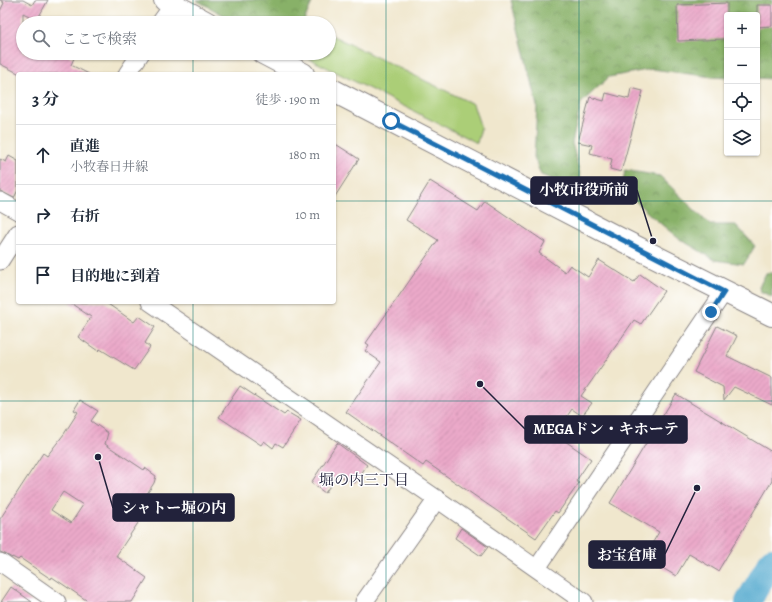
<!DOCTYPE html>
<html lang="ja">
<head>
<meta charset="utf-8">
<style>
	body { margin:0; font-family:Alegreya,"Noto Serif JP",serif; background:#f6f6f7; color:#1f2937 }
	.controls { position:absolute; right:12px; top:12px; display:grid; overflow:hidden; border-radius:4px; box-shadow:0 1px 3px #0004 }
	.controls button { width:36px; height:36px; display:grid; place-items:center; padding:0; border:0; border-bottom:1px solid #e0e1e3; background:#fff; color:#1f2937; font:20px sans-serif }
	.stop { position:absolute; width:12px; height:12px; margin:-9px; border:3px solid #1f6fb2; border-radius:50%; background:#fff }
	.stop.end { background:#1f6fb2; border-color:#fff; box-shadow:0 1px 4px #0008 }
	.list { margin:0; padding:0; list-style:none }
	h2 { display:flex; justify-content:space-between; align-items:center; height:52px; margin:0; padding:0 16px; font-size:17px }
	h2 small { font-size:13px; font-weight:400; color:#747a83 }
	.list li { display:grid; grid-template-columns:26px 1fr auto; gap:12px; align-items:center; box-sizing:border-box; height:60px; padding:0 16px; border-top:1px solid #e0e1e3 }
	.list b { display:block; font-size:15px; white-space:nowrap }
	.list p { margin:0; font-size:13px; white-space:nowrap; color:#747a83 }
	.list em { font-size:13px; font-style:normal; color:#747a83 }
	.icon { flex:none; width:22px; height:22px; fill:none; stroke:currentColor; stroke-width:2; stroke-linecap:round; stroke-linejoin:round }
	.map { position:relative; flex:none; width:772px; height:602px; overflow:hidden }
	.search { position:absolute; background:#fff; box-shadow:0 1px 3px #0004; left:16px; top:16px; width:320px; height:44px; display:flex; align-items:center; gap:10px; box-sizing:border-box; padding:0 14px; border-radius:22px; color:#747a83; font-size:15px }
	.panel { position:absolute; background:#fff; box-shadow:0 1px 3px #0004; left:16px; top:72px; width:320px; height:232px; border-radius:4px }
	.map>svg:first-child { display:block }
	.forest { fill:url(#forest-crowns); stroke:#556a52 }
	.garden { fill:#abce77; stroke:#667859 }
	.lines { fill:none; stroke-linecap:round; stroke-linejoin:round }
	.river { stroke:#52a9ce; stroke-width:26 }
	.building { fill:url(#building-hatch); fill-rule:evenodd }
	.minor-casing { stroke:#898484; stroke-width:19 }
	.major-casing { stroke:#898484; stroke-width:24 }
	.minor { stroke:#fff; stroke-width:17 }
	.major { stroke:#fff; stroke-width:22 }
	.route { stroke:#1f6fb2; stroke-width:5 }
	.grid { fill:none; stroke:#0f766e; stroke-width:1; stroke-opacity:0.55 }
	.labels { text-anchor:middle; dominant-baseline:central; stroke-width:3; stroke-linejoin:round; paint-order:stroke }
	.neighbourhood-label { font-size:15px; fill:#22223b; stroke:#fff }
	.leader { fill:none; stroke:#22223b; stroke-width:1.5 }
	.callout-dot { fill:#22223b; stroke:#fff; stroke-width:1.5 }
	.callout { fill:#22223b; stroke:#22223b; stroke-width:1.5 }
	.callout-label { font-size:15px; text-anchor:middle; font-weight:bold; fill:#fff }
</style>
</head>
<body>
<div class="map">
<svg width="772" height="602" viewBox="0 0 772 602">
	<defs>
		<pattern id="forest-crowns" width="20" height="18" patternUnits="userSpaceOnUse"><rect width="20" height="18" fill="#88b168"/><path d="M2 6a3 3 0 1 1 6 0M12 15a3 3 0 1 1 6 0" fill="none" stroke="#6f9057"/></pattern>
		<pattern id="building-hatch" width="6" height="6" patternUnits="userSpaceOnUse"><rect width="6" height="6" fill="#eba9c9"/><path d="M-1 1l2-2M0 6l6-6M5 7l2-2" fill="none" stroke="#c991ae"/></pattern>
	</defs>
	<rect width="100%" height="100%" fill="#fff"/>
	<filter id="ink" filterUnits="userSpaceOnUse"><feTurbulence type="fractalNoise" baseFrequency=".025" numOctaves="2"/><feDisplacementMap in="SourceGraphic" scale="8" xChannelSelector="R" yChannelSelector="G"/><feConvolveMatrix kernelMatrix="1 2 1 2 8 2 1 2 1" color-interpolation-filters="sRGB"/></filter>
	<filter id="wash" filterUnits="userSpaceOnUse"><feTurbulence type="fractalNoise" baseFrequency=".012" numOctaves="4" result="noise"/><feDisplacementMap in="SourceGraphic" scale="16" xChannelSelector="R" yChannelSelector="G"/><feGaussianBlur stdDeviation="0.9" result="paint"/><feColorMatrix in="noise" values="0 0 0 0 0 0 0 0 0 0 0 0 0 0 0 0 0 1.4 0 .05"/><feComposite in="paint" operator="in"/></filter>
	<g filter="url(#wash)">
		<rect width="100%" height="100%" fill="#f0e7cd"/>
		<!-- forest -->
		<g class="forest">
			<path d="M196 0H313L303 23H238Z"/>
			<path d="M511 0H772V79L757 78V15H727V78L712 77 652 69 609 77 581 103 572 143 582 183 575 188 541 175 534 157 537 106Z"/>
			<path d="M625 170 660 176 710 225H736L755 246 744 264 715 260 678 238 649 214 622 188Z"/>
			<path d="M771 272H772V297L760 291 759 287 766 273Z"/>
		</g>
		<!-- garden -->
		<path class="garden" d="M329 34 473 104 481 128 477 143 302 55 304 53H329Z"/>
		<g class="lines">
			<!-- river -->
			<path class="river" d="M748 602 772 560"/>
		</g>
		<g id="blocks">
			<!-- building -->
			<g class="building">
				<path d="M0 0H23L32 5 35 0H48L37 20 23 13V53H64L74 58 71 65 89 74H20L0 64V11L4 3Z"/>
				<path d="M727 3V39L678 41 677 5Z"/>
				<path d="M757 5H772V26L757 27Z"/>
				<path d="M631 88 643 91 621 172 610 169 612 159 590 153 592 145 578 142 590 97 604 101 606 93 629 99Z"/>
				<path d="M334 143 359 159 334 198Z"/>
				<path d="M9 156 18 161V190L14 198 0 191V159L6 162Z"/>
				<path d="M430 181 478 211 485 201 545 242 539 253 565 272 570 265 588 277 599 260 634 282 640 274 664 291 641 324 634 320 581 396 592 403 582 416 572 409 555 434 591 459 576 481 579 483 558 513 555 511 536 538 426 462 423 466 346 412 381 362 365 351 369 345 366 343 438 240 406 220Z"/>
				<path d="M69 302H105L134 322 139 316 155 327 145 343 150 347 134 370 100 349 98 351 78 337 91 317Z"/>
				<path d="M717 326 737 336 727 356 772 378V405L734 387 724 400 723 387 694 372Z"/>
				<path d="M240 386 284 415 287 412 301 420 283 447 276 443 273 448 264 441 261 445 219 417Z"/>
				<path d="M676 394 772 452V481L718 571 689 554 676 576 644 557 659 532 610 503Z"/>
				<path d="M80 400 98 411 91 421 108 433 105 444 144 470 145 468 156 476 154 483 133 515 140 520 116 556 147 578 132 602H89L52 577 51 579 20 558 18 560 12 557V558L5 554 0 552V519L43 453 47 456 64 434 78 412 74 410ZM63 492 83 505 71 523 51 510Z"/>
				<path d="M337 443 367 465 355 483 350 479 348 481 338 474 325 493 311 483Z"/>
				<path d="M461 528 488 547 481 556 455 538Z"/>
				<path d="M11 587 32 602H1Z"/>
			</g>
		</g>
	</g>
	<g filter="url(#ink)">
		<use href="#blocks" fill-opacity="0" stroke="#898484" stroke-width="1"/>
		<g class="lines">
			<!-- minor casing -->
			<g class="minor-casing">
				<g id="minor">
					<path d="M160 23 173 5"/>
					<path d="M127 74 141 53"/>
					<path d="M0 201 18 211"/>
					<path d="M0 261 18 233"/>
					<path d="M150 302 437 499 584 602"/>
					<path d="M0 562 57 602"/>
					<path d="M537 568 724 292"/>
					<path d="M364 602 437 499"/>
				</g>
			</g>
			<!-- major casing -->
			<g class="major-casing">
				<g id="major">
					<path d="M165 0 207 23"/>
					<path d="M263 53 303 74"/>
					<path d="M334 91 612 235 772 315"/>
				</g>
			</g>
			<!-- minor -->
			<use href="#minor" class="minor"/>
			<!-- major -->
			<use href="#major" class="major"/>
		</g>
	</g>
	<g class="lines" filter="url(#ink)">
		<!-- route -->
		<path class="route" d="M391 121 724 292 711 312"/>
	</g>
	<!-- grid -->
	<path class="grid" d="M193 0V23M386 0V602M579 0V602M193 53V74M0 201H18M334 201H772M193 302V602M0 401H772"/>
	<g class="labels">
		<!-- neighbourhood labels -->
		<g class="neighbourhood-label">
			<text x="364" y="480">堀の内三丁目</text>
		</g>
	</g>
	<!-- callouts -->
	<path class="leader" d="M653 241L637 190M480 384L525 429M98 457L113 508M697 488L665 554"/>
	<g class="callout-dot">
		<circle cx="653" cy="241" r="4"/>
		<circle cx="480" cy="384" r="4"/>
		<circle cx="98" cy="457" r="4"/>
		<circle cx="697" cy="488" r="4"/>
	</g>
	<g class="callout">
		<rect x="531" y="177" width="106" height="27" rx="4"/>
		<rect x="525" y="416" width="162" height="27" rx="4"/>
		<rect x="113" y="494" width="121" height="27" rx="4"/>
		<rect x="589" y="541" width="76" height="27" rx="4"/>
	</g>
	<g class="callout-label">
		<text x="584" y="195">小牧市役所前</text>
		<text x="606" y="434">MEGAドン・キホーテ</text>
		<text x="174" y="513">シャトー堀の内</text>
		<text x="627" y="560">お宝倉庫</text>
	</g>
</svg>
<div class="controls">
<button>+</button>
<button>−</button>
<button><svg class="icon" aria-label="locate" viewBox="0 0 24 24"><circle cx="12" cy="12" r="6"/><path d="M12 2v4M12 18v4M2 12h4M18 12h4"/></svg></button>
<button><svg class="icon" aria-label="layers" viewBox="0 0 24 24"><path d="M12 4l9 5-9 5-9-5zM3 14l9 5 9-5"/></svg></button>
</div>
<div class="stop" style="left:391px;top:121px"></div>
<div class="stop end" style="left:711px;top:312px"></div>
<div class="search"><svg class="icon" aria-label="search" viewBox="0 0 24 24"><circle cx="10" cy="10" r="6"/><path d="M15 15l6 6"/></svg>ここで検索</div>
<section class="panel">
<h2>3 分<small>徒歩 · 190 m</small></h2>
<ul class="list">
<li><svg class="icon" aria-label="ahead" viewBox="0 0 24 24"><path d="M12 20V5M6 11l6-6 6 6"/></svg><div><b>直進</b><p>小牧春日井線</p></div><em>180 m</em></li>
<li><svg class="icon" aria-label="right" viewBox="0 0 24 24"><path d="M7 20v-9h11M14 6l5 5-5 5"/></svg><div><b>右折</b></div><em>10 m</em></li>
<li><svg class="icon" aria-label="arrive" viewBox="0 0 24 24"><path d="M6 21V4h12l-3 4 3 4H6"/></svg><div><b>目的地に到着</b></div></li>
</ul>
</section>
</div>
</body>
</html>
